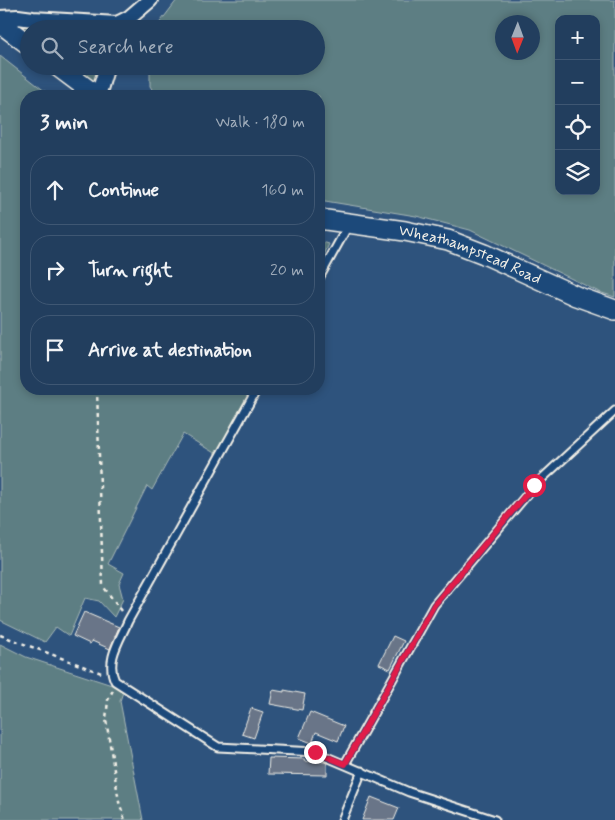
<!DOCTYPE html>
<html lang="en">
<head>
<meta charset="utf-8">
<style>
	body { margin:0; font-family:Mynerve,sans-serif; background:#2e4967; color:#f1f3f6 }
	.controls { position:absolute; right:15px; top:15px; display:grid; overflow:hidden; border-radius:10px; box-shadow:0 2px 8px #0003 }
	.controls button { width:45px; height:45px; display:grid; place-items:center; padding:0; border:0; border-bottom:1px solid #3f5773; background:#223e5e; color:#f1f3f6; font:25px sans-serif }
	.compass { position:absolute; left:495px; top:15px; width:45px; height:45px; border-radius:50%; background:#223e5e; box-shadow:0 2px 8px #0003; rotate:181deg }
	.stop { position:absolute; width:15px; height:15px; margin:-11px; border:4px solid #e11d48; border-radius:50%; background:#fff }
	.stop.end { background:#e11d48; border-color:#fff; box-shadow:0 1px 5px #0008 }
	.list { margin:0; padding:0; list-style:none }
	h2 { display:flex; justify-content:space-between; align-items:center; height:65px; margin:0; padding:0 20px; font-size:21px }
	h2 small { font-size:16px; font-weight:400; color:#a2aebc }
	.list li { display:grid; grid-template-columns:32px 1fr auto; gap:15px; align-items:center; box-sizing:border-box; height:70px; margin:0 10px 10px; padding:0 10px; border:1px solid #3f5773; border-radius:20px }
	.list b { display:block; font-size:19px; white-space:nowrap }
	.list em { font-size:16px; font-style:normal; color:#a2aebc }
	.icon { flex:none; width:28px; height:28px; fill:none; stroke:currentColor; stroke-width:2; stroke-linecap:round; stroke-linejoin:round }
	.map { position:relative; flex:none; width:615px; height:820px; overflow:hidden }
	.search { position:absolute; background:#223e5e; box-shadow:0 2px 8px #0003; left:20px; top:20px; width:305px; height:55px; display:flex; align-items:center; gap:12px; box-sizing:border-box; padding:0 18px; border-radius:28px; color:#a2aebc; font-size:19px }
	.panel { position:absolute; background:#223e5e; box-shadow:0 2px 8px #0003; left:20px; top:90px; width:305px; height:305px; border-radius:20px }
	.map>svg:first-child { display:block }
	.green { fill:#5d7e83; stroke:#a8b8b6; fill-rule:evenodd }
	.building { fill:#697588; stroke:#f4f1e8 }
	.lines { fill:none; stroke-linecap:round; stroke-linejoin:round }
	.lane-casing { stroke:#f4f1e8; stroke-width:11 }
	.street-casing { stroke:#f4f1e8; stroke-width:18 }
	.secondary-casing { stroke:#f4f1e8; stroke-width:22 }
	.path { stroke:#f4f1e8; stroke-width:2.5; stroke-dasharray:4 4; stroke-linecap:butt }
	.lane { stroke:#1f4a7a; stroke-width:7 }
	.street { stroke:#1f4a7a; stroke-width:14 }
	.secondary { stroke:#1f4a7a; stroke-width:19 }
	.route { stroke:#e11d48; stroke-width:6 }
	.labels { text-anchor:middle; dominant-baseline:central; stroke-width:5; stroke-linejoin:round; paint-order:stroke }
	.street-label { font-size:16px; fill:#f4f1e8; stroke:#1f4a7a }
</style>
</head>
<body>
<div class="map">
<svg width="615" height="820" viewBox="0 0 615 820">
	<rect width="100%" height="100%" fill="#2e537d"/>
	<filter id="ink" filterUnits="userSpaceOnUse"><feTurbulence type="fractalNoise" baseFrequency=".02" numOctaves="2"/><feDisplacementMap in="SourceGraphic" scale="10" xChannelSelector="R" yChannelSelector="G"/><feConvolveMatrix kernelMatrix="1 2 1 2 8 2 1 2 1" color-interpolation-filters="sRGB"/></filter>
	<g filter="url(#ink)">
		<!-- green -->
		<g class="green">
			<path d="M177 0H615V297L599 292 470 230 416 216 319 200V96H156L150 86V66H316V29H155ZM559 19H596V191H559ZM502 22H532V52H502Z"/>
			<path d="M26 24 81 29H29V36L22 28 23 25Z"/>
			<path d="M0 56 51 96H26V389H252L216 454 183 434 152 490 147 486 108 564 124 573 119 584 123 599 114 617 99 601 85 598 69 636 56 627 45 642 0 620Z"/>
			<path d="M69 66H104C102 70 101 75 98 78 90 87 76 71 69 66Z"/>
			<path d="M319 241 329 244 319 266Z"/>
			<path d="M0 644 26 657 124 689 120 701 143 820H0Z"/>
		</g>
		<!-- building -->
		<g class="building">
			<path d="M84 612 119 627 110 649 92 641 90 644 73 636Z"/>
			<path d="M393 636 404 641 390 669 379 664Z"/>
			<path d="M273 690 284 692V690L305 694 302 710 270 704Z"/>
			<path d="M251 708 263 712 254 738 242 734Z"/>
			<path d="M310 712 344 726 338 741 316 732 312 743 299 738Z"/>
			<path d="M269 758 305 759 304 761 324 762 327 763V775L268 774Z"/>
			<path d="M371 797 399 808 394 820H362Z"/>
		</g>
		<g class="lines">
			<!-- lane casing -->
			<g class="lane-casing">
				<g id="lane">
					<path d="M319 278 349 224"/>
					<path d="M257 389 128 621C120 640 105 660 115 681L218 747 315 752 409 792 495 820"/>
					<path d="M345 764 434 605 535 485 615 411"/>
					<path d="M342 820 362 771"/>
				</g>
			</g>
			<!-- street casing -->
			<g class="street-casing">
				<g id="street">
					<path d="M0 18 18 17 33 19 117 24 129 18 150 0"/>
					<path d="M98 96 107 66"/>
				</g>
			</g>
			<!-- secondary casing -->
			<g class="secondary-casing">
				<g id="secondary">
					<path d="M0 23 29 45"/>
					<path d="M57 66 97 96"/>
					<path id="s1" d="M319 219 405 231 448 240 484 254 576 296 615 310"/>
				</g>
			</g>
			<!-- path -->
			<g class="path">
				<path d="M97 389 103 586 121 611"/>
				<path d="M0 635 104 674"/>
				<path d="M113 690 108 700 106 719 119 802 125 820"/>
			</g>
			<!-- lane -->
			<use href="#lane" class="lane"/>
			<!-- street -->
			<use href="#street" class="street"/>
			<!-- secondary -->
			<use href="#secondary" class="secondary"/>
		</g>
	</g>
	<g class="lines" filter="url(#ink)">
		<!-- route -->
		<path class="route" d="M315 752 345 764 434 605 534 485"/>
	</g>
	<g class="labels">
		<!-- street labels -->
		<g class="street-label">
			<text stroke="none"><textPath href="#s1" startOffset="156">Wheathampstead Road</textPath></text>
		</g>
	</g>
</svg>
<div class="controls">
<button>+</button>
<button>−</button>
<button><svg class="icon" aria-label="locate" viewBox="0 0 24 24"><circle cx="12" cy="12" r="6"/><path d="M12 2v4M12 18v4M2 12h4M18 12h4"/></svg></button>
<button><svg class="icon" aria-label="layers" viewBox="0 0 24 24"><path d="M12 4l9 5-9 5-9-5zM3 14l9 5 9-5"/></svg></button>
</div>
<svg class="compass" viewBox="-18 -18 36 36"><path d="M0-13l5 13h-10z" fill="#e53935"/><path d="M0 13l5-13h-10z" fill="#a2aebc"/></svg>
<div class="stop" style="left:534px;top:485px"></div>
<div class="stop end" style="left:315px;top:752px"></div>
<div class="search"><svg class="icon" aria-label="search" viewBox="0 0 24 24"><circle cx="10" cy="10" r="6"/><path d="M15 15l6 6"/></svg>Search here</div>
<section class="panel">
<h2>3 min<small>Walk · 180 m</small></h2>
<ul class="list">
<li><svg class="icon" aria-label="ahead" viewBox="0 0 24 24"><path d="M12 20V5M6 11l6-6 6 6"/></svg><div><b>Continue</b></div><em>160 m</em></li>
<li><svg class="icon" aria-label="right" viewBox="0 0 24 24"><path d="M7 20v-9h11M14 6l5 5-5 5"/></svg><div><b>Turn right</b></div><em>20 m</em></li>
<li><svg class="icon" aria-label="arrive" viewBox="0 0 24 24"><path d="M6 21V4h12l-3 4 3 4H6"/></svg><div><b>Arrive at destination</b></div></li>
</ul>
</section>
</div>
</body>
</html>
